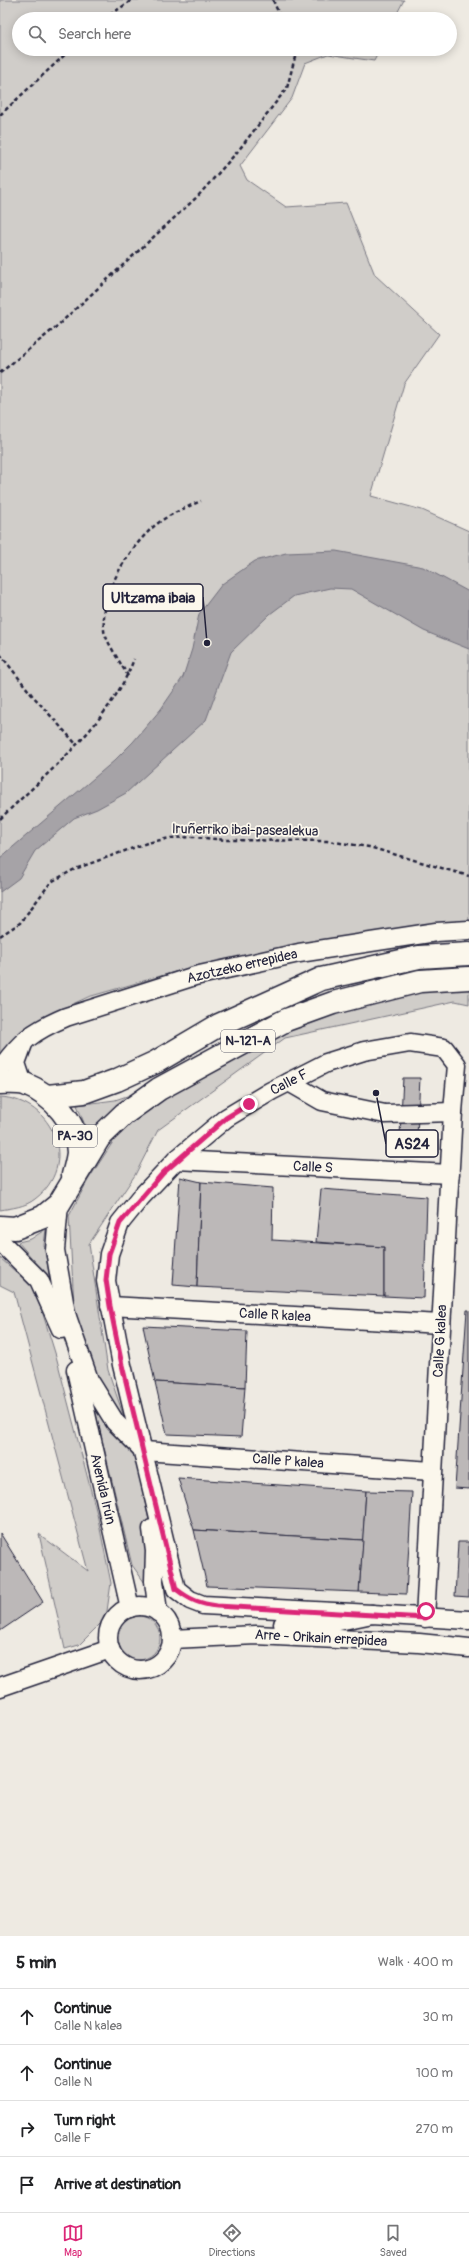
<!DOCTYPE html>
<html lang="en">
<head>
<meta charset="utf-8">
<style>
	body { margin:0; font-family:Pangolin,sans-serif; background:#f6f6f6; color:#202124 }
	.stop { position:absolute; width:12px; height:12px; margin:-9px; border:3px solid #db2777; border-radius:50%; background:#fff }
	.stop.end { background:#db2777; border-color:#fff; box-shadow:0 1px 4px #0008 }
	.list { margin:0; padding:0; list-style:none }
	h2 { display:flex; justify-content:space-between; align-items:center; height:52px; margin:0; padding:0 16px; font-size:17px }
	h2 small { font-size:13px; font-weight:400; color:#757577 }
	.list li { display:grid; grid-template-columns:26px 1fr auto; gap:12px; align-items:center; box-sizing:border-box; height:56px; padding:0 16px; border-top:1px solid #e0e0e0 }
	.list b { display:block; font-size:15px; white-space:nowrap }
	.list p { margin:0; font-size:13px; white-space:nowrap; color:#757577 }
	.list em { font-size:13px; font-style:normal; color:#757577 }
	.icon { flex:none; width:22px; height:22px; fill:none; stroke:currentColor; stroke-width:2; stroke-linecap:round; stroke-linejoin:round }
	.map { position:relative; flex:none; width:469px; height:1936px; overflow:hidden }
	.search { position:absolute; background:#fff; box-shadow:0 2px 10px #0003; left:12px; right:12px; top:12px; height:44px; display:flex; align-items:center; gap:10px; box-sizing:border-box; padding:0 14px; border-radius:22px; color:#757577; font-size:15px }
	.sheet { height:276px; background:#fff }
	nav { display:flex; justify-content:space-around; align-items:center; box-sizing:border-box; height:56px; border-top:1px solid #e0e0e0; background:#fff; font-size:11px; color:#757577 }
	nav a { display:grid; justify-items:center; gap:2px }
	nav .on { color:#db2777 }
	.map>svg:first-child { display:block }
	.green { fill:#d0cdc9; stroke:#797882 }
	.water { fill:#a6a3a7; stroke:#716f7c }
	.building { fill:#bcb8b8; stroke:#22223b }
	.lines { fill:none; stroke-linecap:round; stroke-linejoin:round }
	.minor-casing { stroke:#22223b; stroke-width:21 }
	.highway-casing { stroke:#22223b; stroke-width:25 }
	.path { stroke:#22223b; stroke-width:2.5; stroke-dasharray:4 3; stroke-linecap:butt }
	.minor { stroke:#fbf7ec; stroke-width:18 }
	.highway { stroke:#fbf7ec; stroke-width:22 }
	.route { stroke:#db2777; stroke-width:5 }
	.labels { text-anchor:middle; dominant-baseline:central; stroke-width:3.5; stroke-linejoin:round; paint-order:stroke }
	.shield { fill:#fbf7ec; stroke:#636270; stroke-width:1 }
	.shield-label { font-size:13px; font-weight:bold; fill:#22223b }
	.street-label { font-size:14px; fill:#22223b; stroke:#fbf7ec }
	.leader { fill:none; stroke:#22223b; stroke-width:1.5 }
	.callout-dot { fill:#22223b; stroke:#fbf7ec; stroke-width:1.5 }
	.callout { fill:#fbf7ec; stroke:#22223b; stroke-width:1.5 }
	.callout-label { font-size:15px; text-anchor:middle; font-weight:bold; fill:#22223b }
</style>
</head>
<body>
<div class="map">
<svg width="469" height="1936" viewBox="0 0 469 1936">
	<rect width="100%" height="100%" fill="#eeeae2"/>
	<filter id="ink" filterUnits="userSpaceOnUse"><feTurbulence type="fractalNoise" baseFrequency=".025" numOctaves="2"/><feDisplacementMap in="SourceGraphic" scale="8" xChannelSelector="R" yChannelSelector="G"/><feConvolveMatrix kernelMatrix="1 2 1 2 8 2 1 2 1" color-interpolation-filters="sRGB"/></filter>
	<g filter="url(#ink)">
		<!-- green -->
		<g class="green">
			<path d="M0 0H404L394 19H19V49H380L374 61 328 54 305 63 292 98 240 166 247 180 286 207 346 203 375 275 439 334 404 384 371 496 422 510 469 531V923L178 971 88 997 38 1020 0 1059Z"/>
			<path d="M469 987V1004L455 1001 285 1038 158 1130 135 1175 89 1244 108 1370 131 1438 154 1543 157 1600 132 1565 87 1376 74 1305 69 1216 88 1180 128 1119 180 1086 286 1031 400 990Z"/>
			<path d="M133 1094 101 1120 88 1133 77 1105 115 1100Z"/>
			<path d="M0 1097C54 1100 80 1165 35 1199 25 1207 12 1208 0 1210Z"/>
			<path d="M46 1229 44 1245 50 1279 18 1242 31 1239Z"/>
			<path d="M0 1258 31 1285 42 1311 56 1356 97 1514 111 1583 106 1618 79 1645 65 1649 39 1534 88 1571 14 1292 0 1285Z"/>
			<circle cx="138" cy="1638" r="22"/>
		</g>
		<!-- water -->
		<path class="water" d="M336 551 423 567 469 592V649L424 631 351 589 330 588 294 596 270 614 231 652 206 720 126 793 97 809 74 818 35 851 19 878 0 892V858L114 761 133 742 161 709 183 677 192 649 199 614 222 584 255 561 286 553Z"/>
		<!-- building -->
		<g class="building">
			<path d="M403 1078H420L417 1136 400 1135Z"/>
			<path d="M180 1177 201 1182 197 1287 173 1285Z"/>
			<path d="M201 1182 273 1188 272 1240 384 1247V1296L197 1287Z"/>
			<path d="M321 1189 427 1197 424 1298 384 1296V1247L316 1242Z"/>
			<path d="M467 1310H469V1489L455 1488Z"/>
			<path d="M143 1326 247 1331 245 1387 155 1382Z"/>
			<path d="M155 1382 245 1387 241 1437 167 1434Z"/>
			<path d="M178 1478 366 1491 363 1540 194 1530Z"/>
			<path d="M366 1491 412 1492 406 1594 359 1592Z"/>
			<path d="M194 1530 363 1540 359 1592 207 1586Z"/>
			<path d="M0 1533 43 1602 0 1631Z"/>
			<path d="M458 1542H469V1597L455 1596Z"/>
		</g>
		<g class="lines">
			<!-- minor casing -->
			<g class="minor-casing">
				<g id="minor">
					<path d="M0 1070C20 1041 33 1031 66 1017L195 976 299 953 436 932 469 930"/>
					<path d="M289 1082 322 1101 385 1114 453 1112"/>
					<path d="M23 1084 16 1063 23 1044"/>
					<path d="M176 1160 450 1174"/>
					<path d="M59 1204 55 1250 68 1325"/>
					<path d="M0 1241 39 1280 61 1329"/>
					<path d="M110 1306 441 1324"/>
					<path d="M66 1314 89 1380 115 1422 144 1451 432 1471"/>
					<path d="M76 1370 130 1608"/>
					<path d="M152 1529 155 1551 154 1581 158 1612"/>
					<circle cx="140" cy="1638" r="32"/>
					<path d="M372 1614 203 1605 190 1600 176 1589 122 1365 106 1281 109 1254 120 1223 141 1197 176 1160 226 1118 271 1091 326 1063 364 1051 410 1043 444 1048 457 1065 453 1112 425 1618"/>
					<path d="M283 1624 320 1625 372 1614 469 1620"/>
					<path d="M172 1639 256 1635 419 1643 469 1648"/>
					<path d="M0 1687 110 1649"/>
				</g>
			</g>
			<!-- highway casing -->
			<g class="highway-casing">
				<g id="highway">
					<path d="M0 1083C8 1083 17 1082 25 1084 52 1095 78 1122 78 1153 77 1160 75 1168 73 1175"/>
					<path d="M48 1096 84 1092 117 1080 156 1062 219 1025 321 979 419 957 469 954"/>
					<path d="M0 1227 15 1228 43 1217 59 1204 99 1138 124 1114 159 1089 286 1020 333 1003 420 981 469 978"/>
				</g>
			</g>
			<!-- path -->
			<g class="path">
				<path d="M273 0 281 19"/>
				<path d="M104 19 132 0"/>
				<path d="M0 115 71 49"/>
				<path d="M0 373 56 327 198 196 238 151 287 88 295 57 293 49"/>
				<path d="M0 654 32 695 76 744"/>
				<path d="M128 676C123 667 104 638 104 630 101 594 125 554 150 530 164 516 183 509 201 501"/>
				<path d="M0 819C48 772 110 723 134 659"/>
				<path d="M0 936 20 923 51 882 75 869 147 843 170 838 194 837 226 840 327 841 369 847 469 876"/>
			</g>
			<!-- minor -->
			<use href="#minor" class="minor"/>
			<!-- highway -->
			<use href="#highway" class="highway"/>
		</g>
	</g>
	<g class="lines" filter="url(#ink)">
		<!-- route -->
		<path class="route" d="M249 1104 226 1118 163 1173 120 1223 109 1254 106 1280 110 1306 122 1365 176 1589C190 1600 200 1604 217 1606L425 1618 426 1611"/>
	</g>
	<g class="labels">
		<!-- shield labels -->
		<g class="shield">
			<rect x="221" y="1030" width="54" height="22" rx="3"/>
			<rect x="53" y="1125" width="44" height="22" rx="3"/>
		</g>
		<g class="shield-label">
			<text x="248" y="1041">N-121-A</text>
			<text x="75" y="1136">PA-30</text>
		</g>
		<!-- street labels -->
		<g class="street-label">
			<text transform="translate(245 830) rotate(1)">Iruñerriko ibai-pasealekua</text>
			<text transform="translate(242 966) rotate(-13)">Azotzeko errepidea</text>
			<text transform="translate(289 1082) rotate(-27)">Calle F</text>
			<text transform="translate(313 1167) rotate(3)">Calle S</text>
			<text transform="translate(275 1315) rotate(3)">Calle R kalea</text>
			<text transform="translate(440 1341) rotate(-87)">Calle G kalea</text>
			<text transform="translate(288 1461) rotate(4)">Calle P kalea</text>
			<text transform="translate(103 1489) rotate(77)">Avenida Irún</text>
			<text transform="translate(321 1638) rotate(3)">Arre - Orikain errepidea</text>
		</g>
	</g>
	<!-- callouts -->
	<path class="leader" d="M207 643L203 597M376 1093L386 1144"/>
	<g class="callout-dot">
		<circle cx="207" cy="643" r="4"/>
		<circle cx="376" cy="1093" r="4"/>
	</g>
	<g class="callout">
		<rect x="103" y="584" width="100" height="27" rx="4"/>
		<rect x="386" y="1130" width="52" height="27" rx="4"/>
	</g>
	<g class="callout-label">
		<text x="153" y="603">Ultzama ibaia</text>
		<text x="412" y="1149">AS24</text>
	</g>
</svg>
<div class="stop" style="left:426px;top:1611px"></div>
<div class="stop end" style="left:249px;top:1104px"></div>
<div class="search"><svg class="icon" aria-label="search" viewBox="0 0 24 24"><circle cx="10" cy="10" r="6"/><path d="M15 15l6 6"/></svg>Search here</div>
</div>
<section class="sheet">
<h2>5 min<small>Walk · 400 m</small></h2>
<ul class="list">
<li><svg class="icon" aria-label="ahead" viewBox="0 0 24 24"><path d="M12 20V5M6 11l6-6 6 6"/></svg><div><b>Continue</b><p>Calle N kalea</p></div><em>30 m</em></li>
<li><svg class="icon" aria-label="ahead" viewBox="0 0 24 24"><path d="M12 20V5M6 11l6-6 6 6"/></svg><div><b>Continue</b><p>Calle N</p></div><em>100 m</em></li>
<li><svg class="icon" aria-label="right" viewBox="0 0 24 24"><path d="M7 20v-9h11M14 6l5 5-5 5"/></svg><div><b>Turn right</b><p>Calle F</p></div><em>270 m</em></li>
<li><svg class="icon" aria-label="arrive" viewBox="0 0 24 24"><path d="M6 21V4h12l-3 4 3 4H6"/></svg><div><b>Arrive at destination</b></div></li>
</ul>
</section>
<nav>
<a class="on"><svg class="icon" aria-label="map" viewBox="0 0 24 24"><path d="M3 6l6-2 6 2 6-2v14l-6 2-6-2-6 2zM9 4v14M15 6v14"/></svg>Map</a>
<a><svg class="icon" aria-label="directions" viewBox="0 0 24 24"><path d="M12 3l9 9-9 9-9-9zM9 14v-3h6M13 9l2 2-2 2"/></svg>Directions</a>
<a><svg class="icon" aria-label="saved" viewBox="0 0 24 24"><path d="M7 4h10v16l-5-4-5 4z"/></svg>Saved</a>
</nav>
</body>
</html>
